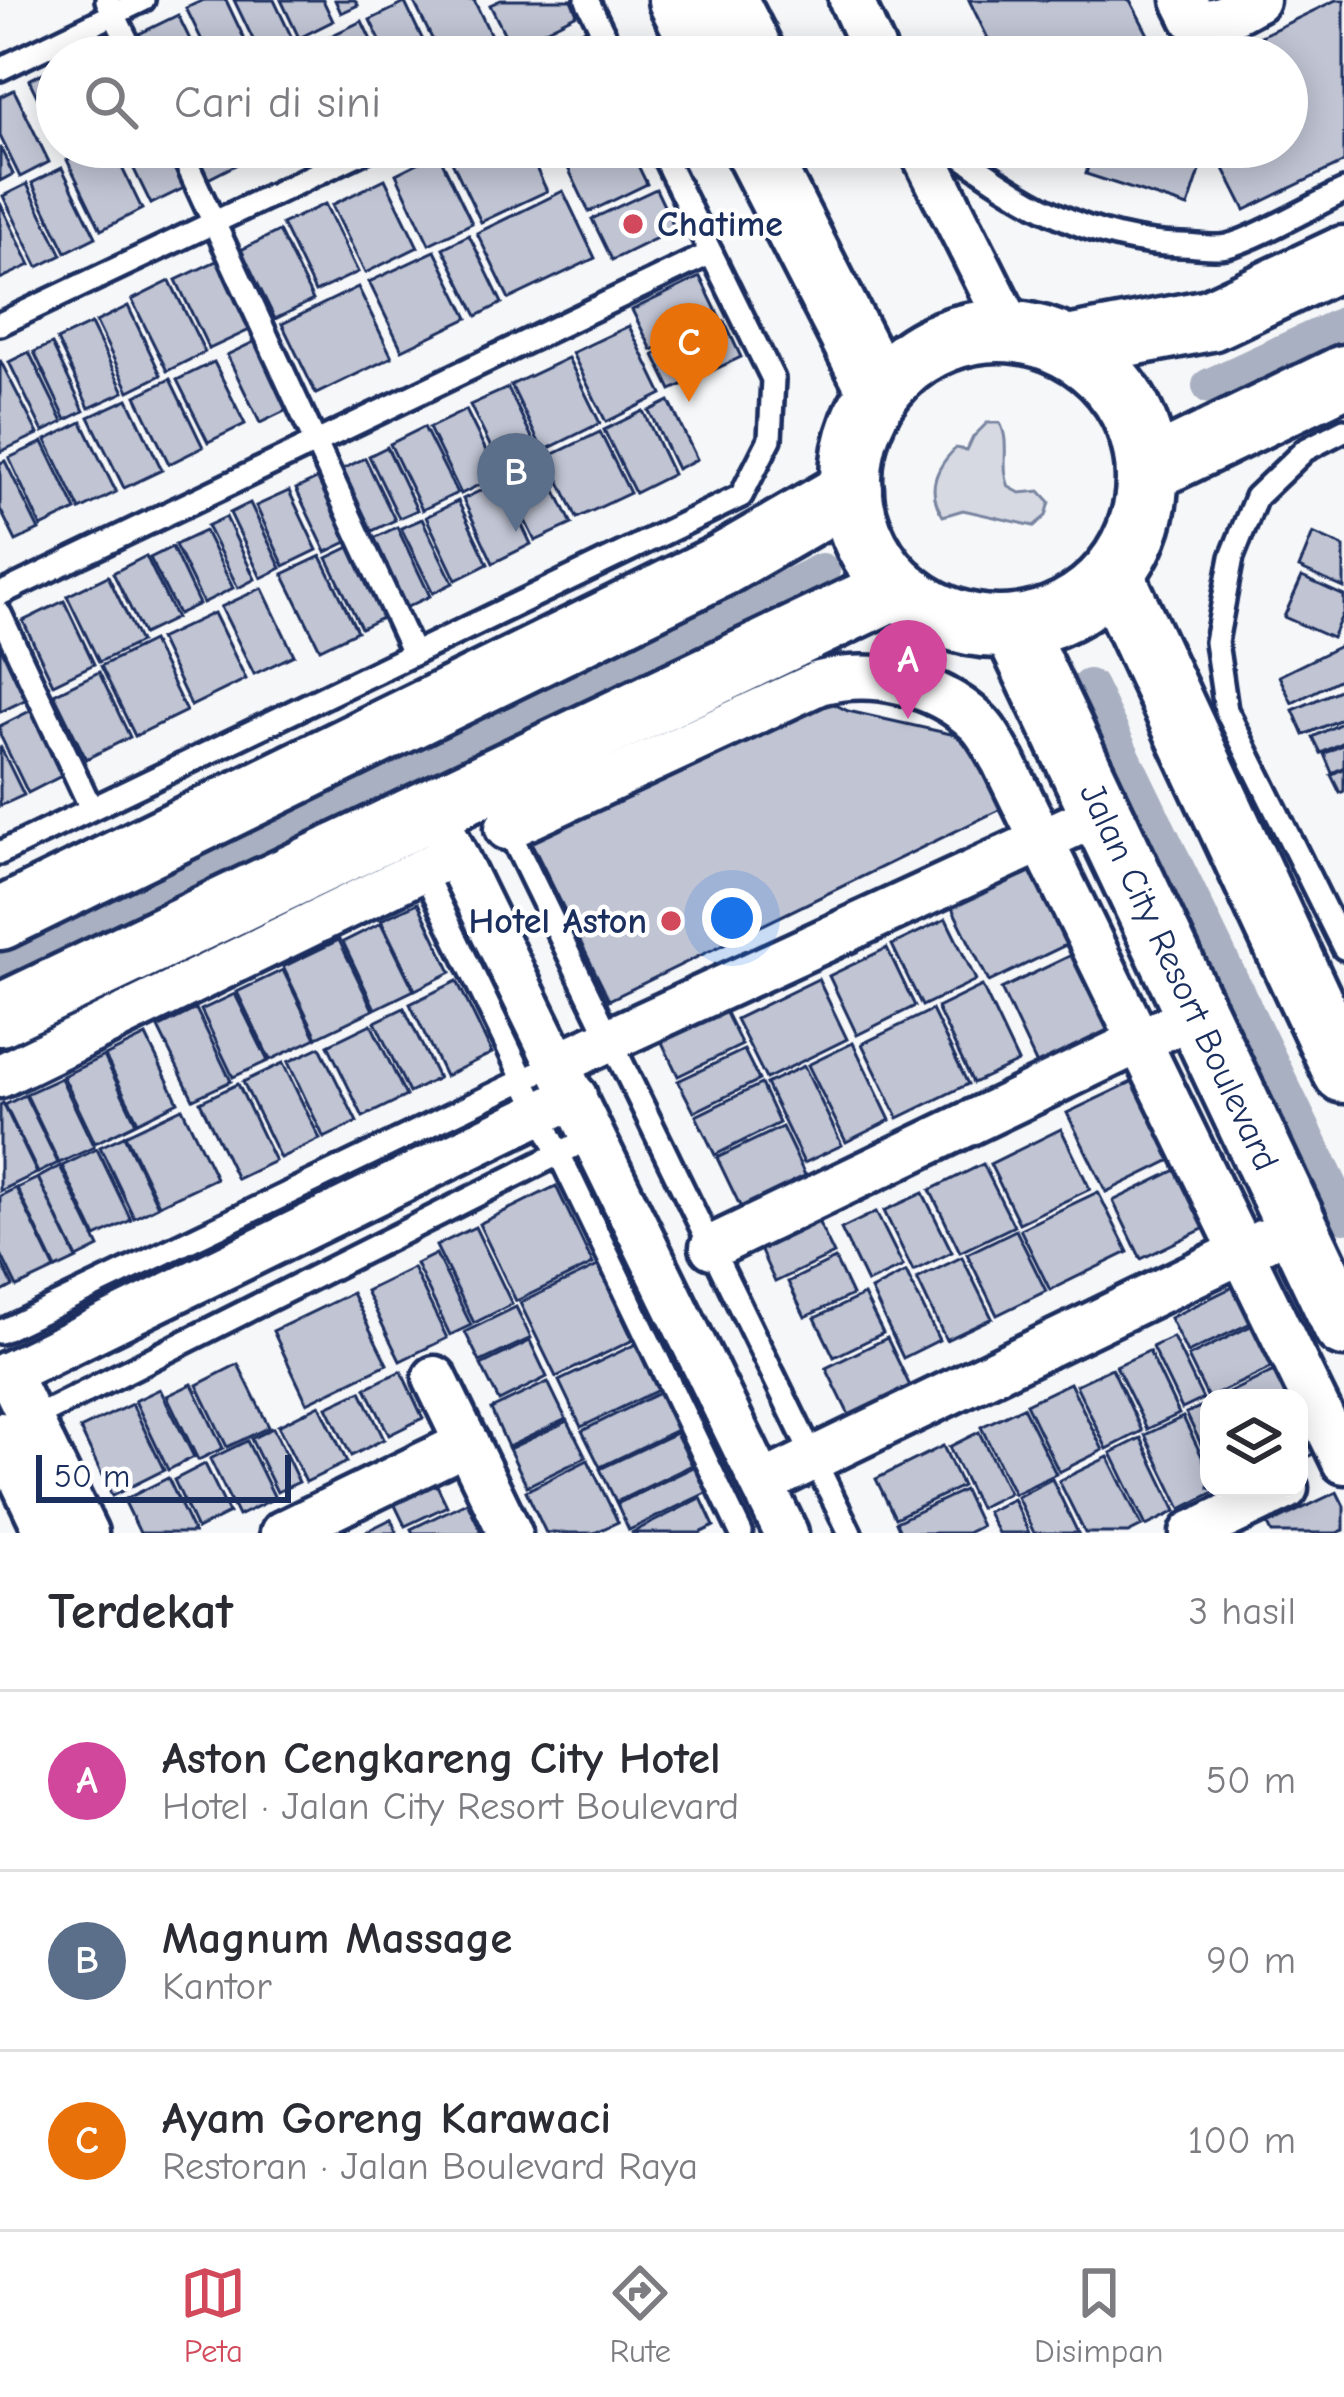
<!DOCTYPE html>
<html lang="id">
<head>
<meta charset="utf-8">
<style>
	body { margin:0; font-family:"Comic Neue",sans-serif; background:#f7f7f7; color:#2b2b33 }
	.controls { position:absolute; right:36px; bottom:36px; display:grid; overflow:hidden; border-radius:24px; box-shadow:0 6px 30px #0003 }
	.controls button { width:108px; height:108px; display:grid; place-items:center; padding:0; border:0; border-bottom:3px solid #e1e1e2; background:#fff; color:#2b2b33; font:60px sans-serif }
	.scale { position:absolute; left:36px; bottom:30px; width:255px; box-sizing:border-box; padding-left:12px; border:6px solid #1b2f5e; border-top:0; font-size:33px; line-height:42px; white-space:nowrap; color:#1b2f5e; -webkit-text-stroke:9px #fff; paint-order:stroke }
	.you { position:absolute; left:732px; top:918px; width:42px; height:42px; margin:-30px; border:9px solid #fff; border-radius:50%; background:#1a73e8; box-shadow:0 0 0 18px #1a73e833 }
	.badge { display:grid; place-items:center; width:78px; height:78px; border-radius:50%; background:#d1495b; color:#fff; font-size:39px; font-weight:700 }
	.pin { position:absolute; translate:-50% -99px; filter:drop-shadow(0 3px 6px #0008) }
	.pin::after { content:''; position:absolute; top:63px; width:42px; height:36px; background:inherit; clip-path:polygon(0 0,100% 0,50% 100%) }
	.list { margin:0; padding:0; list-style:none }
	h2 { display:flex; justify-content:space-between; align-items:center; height:156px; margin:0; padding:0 48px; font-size:51px }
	h2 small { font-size:39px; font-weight:400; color:#7c7c81 }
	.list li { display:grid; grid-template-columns:78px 1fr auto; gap:36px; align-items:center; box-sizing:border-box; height:180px; padding:0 48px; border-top:3px solid #e1e1e2 }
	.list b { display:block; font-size:45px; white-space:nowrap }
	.list p { margin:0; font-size:39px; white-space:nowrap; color:#7c7c81 }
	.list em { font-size:39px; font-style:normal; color:#7c7c81 }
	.icon { flex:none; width:66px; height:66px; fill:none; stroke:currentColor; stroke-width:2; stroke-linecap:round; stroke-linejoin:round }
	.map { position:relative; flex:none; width:1344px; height:1533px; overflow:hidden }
	.search { position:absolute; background:#fff; box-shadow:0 6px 30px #0003; left:36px; right:36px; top:36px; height:132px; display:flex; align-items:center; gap:30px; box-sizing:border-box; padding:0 42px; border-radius:66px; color:#7c7c81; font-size:45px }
	.sheet { height:696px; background:#fff }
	nav { display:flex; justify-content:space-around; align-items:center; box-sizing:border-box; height:168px; border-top:3px solid #e1e1e2; background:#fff; font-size:33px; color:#7c7c81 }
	nav a { display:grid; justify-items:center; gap:6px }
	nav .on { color:#d1495b }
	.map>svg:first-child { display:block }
	.green { fill:#d6d9e2; stroke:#7884a0; stroke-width:3 }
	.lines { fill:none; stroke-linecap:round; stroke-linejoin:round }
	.canal { stroke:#a9b0c1; stroke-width:36 }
	.building { fill:#c0c4d3; stroke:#1b2f5e; stroke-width:3 }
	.lane-casing { stroke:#1b2f5e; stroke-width:30 }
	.street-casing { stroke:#1b2f5e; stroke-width:51 }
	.secondary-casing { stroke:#1b2f5e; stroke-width:69 }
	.lane { stroke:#fff; stroke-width:21 }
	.street { stroke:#fff; stroke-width:42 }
	.secondary { stroke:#fff; stroke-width:60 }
	.poi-dot { fill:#d1495b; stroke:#fff; stroke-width:4.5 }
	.labels { text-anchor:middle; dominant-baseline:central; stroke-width:9; stroke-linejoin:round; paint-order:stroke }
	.poi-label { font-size:36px; font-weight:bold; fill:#1b2f5e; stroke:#fff; text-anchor:start }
	.street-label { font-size:36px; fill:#1b2f5e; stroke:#fff }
</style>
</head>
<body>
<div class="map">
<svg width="1344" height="1533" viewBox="0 0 1344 1533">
	<rect width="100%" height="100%" fill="#f6f7f9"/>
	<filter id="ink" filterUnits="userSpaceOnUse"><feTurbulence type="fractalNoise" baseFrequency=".00833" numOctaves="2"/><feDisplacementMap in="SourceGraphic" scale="24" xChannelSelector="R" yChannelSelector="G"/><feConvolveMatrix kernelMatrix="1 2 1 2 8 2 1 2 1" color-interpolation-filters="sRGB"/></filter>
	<g filter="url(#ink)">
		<!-- green -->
		<path class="green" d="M987 423H1000C1011 443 1000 466 1009 487L1020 493 1040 491 1050 502 1046 516 1034 526 963 510 943 516C926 491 935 468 956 448L967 450 973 437Z"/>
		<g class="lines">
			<!-- canal -->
			<g class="canal">
				<path d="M1210 386 1344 324"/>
				<path d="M1089 687 1344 1215"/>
				<path d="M0 972 822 571"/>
			</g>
		</g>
		<!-- building -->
		<g class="building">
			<path d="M204 0H226L253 57H210L186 8Z"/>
			<path d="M234 0H274L293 40 261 56Z"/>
			<path d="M281 0H323L333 21 299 38Z"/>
			<path d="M335 0H355L358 5 341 13Z"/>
			<path d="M413 0H474L497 48 478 57H441Z"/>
			<path d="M501 0H571L577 14 511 47 490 5Z"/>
			<path d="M969 0H1130L1155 48 1182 57H997Z"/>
			<path d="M1336 0H1344V162L1245 210 1213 147H1287V57H1217Z"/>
			<path d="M405 3 431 57H388L370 20Z"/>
			<path d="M178 15 197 54 150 57 139 34Z"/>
			<path d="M362 21 379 57H314L308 47Z"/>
			<path d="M114 40 122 57H78Z"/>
			<path d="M57 66V137L29 80Z"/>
			<path d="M14 90 49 162 20 177 0 136V97Z"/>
			<path d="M0 147 13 174 0 181Z"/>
			<path d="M92 147H112L142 209 101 230 67 160Z"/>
			<path d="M123 147H170L188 186 151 204Z"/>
			<path d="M241 147 247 159 208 179 193 148Z"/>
			<path d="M445 147H526L547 191 481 222Z"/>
			<path d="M558 147H629L647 184 589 212Z"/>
			<path d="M1093 147H1208L1188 207 1086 174Z"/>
			<path d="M438 153 472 223 429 244 396 174Z"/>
			<path d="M62 168 96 237 66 252 32 183Z"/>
			<path d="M385 179 418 247 365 273 332 205Z"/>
			<path d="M27 184 62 255 38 267 3 196Z"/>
			<path d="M656 189 675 229 612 260 592 219Z"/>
			<path d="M563 191 595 258 509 299 477 233Z"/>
			<path d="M0 203 30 265 0 279Z"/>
			<path d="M325 204 358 272 315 292 282 224Z"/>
			<path d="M279 231 313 300 275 319 241 250Z"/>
			<path d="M469 235 502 303 477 316 443 248Z"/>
			<path d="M435 251 468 318 402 350 369 282Z"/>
			<path d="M225 257 258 326 209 349 176 280Z"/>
			<path d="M700 277 720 318 652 350 632 310Z"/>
			<path d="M170 281 205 352 167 371 132 300Z"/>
			<path d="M358 287 392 357 316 394 282 324Z"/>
			<path d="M128 306 161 375 129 391 96 322Z"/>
			<path d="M724 321 741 357 671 390 654 355Z"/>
			<path d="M91 324 124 392 89 408 57 340Z"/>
			<path d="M629 326 662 394 606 422 572 353Z"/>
			<path d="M260 339 293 407 260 423 227 355Z"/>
			<path d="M52 344 84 411 66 420 34 352Z"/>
			<path d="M29 352 63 422 43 432 9 362Z"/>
			<path d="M568 358 600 423 543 451 511 385Z"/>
			<path d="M0 360 38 434 0 452Z"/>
			<path d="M214 362 245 424 208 442 177 380Z"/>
			<path d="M170 379 203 447 169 464 136 396Z"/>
			<path d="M508 388 540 454 503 472 470 405Z"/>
			<path d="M128 399 162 470 124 488 89 417Z"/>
			<path d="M669 401 697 459 677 469 649 411Z"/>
			<path d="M466 410 498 475 461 494 429 428Z"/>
			<path d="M643 411 673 474 635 493 604 430Z"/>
			<path d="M82 422 116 492 80 510 46 440Z"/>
			<path d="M424 427 457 493 422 510 390 444Z"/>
			<path d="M600 432 630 493 577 518 548 457Z"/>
			<path d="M43 442 76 510 41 527 9 458Z"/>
			<path d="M387 447 417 510 399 518 369 456Z"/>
			<path d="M365 458 395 520 372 531 341 470Z"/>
			<path d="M541 460 572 524 535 541 504 478Z"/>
			<path d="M5 461 39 530 16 541 0 509V463Z"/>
			<path d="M323 476 353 539 326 552 296 489Z"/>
			<path d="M501 481 531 544 493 563 463 499Z"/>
			<path d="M289 491 317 550 284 566 256 506Z"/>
			<path d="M458 501 488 564 456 580 426 517Z"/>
			<path d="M250 503 281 568 261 578 230 513Z"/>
			<path d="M226 517 255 579 238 588 207 526Z"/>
			<path d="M422 519 453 583 433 593 401 528Z"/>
			<path d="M397 527 430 596 405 608 372 539Z"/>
			<path d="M205 531 233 588 203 603 175 545Z"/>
			<path d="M1313 533 1344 547V588L1299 568Z"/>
			<path d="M354 545 388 615 361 628 327 558Z"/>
			<path d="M172 547 199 604 178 614 150 558Z"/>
			<path d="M146 556 176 618 143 634 113 573Z"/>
			<path d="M321 556 357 631 320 649 283 574Z"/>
			<path d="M108 576 140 642 99 662 67 596Z"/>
			<path d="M1302 577 1344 596V611L1332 638 1284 617Z"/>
			<path d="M262 588 294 655 254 674 221 607Z"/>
			<path d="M64 601 94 664 53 684 23 621Z"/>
			<path d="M214 613 246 679 191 706 159 639Z"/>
			<path d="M0 632 35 695 0 712Z"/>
			<path d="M152 641 186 711 135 736 101 666Z"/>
			<path d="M1342 645 1344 677 1292 703 1279 676Z"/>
			<path d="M99 672 130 737 86 759 54 694Z"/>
			<path d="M1344 688V718L1304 735 1293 710Z"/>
			<path d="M826 700 848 711 969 738 1003 808 609 1000 531 842Z"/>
			<path d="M40 706 71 771 28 793 0 735V726Z"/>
			<path d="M1344 722V742L1321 753 1313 737Z"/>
			<path d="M1344 744V767L1332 773 1324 754Z"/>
			<path d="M0 746 24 795 0 806Z"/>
			<path d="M1344 768V791L1340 793 1331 775Z"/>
			<path d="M1039 863 1076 940 989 982 951 906Z"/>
			<path d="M418 903 451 972 415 990 381 920Z"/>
			<path d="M946 919 976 980 922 1006 892 945Z"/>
			<path d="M381 923 414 990 375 1009 343 942Z"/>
			<path d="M339 940 373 1010 317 1037 283 967Z"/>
			<path d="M887 948 915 1006 857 1035 829 976Z"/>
			<path d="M1080 951 1116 1027 1037 1065 1001 989Z"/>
			<path d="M283 970 316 1038 270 1060 237 992Z"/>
			<path d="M818 979 847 1039 766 1079 736 1019Z"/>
			<path d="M457 981 492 1053 445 1076 410 1004Z"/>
			<path d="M982 986 1018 1062 973 1083 937 1008Z"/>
			<path d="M235 994 268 1061 233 1077 201 1010Z"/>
			<path d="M721 1003 742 1045 678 1076 658 1034Z"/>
			<path d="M404 1008 438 1078 409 1093 375 1022Z"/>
			<path d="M196 1009 231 1081 193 1099 158 1028Z"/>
			<path d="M932 1010 968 1084 898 1118 862 1044Z"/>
			<path d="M371 1024 406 1096 363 1117 328 1045Z"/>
			<path d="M146 1036 178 1102 138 1122 105 1056Z"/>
			<path d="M853 1043 890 1120 846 1142 808 1065Z"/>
			<path d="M320 1047 357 1122 324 1138 288 1062Z"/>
			<path d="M744 1050 759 1080 694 1112 678 1081Z"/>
			<path d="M104 1056 136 1123 95 1143 63 1076Z"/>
			<path d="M283 1063 320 1139 280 1158 243 1082Z"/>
			<path d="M804 1066 842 1145 804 1163 766 1084Z"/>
			<path d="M61 1078 94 1147 59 1163 26 1094Z"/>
			<path d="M1138 1079 1177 1157 1106 1192 1067 1113Z"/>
			<path d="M238 1084 275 1161 237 1179 200 1102Z"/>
			<path d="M761 1084 779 1123 715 1155 696 1116Z"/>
			<path d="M25 1095 58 1163 38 1173 5 1105Z"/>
			<path d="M3 1103 37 1173 0 1191V1105Z"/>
			<path d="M182 1108 216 1178 159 1205 125 1135Z"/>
			<path d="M782 1127 807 1179 742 1210 717 1158Z"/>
			<path d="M1061 1129 1090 1189 1019 1223 990 1164Z"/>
			<path d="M124 1136 158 1206 134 1218 100 1147Z"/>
			<path d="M97 1149 131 1220 96 1237 62 1166Z"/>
			<path d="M983 1164 1014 1226 960 1252 930 1190Z"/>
			<path d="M60 1166 99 1247 77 1258 38 1178Z"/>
			<path d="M1182 1167 1211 1225 1141 1259 1113 1201Z"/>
			<path d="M38 1178 77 1259 56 1269 17 1188Z"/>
			<path d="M556 1186 593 1264 516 1301 479 1224Z"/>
			<path d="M16 1188 55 1269 17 1287 0 1252V1196Z"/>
			<path d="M1098 1192 1128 1252 1050 1290 1020 1229Z"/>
			<path d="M923 1193 952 1252 913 1271 884 1211Z"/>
			<path d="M876 1212 903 1266 867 1283 841 1229Z"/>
			<path d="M817 1219 834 1254 775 1282 759 1247Z"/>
			<path d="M475 1227 512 1304 474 1323 436 1246Z"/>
			<path d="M1016 1230 1046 1291 997 1315 967 1254Z"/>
			<path d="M436 1254 471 1325 450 1335 416 1264Z"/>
			<path d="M962 1257 992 1318 946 1340 917 1279Z"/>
			<path d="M0 1259 13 1286 0 1293Z"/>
			<path d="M835 1259 852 1295 805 1317 788 1282Z"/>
			<path d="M598 1266 633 1340 556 1377 520 1303Z"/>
			<path d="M413 1268 447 1338 400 1361 366 1291Z"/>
			<path d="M906 1272 939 1340 903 1358 871 1290Z"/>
			<path d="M1239 1284 1257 1320 1187 1353 1170 1318Z"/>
			<path d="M352 1293 387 1364 307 1403 273 1331Z"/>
			<path d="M864 1295 883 1333 834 1357 815 1318Z"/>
			<path d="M516 1307 531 1338 480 1362 465 1332Z"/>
			<path d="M1257 1323 1277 1365 1208 1398 1188 1357Z"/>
			<path d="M1173 1337 1203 1399 1182 1409 1152 1347Z"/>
			<path d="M887 1338 912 1390 851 1419 826 1368Z"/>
			<path d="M530 1341 547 1377 499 1401 481 1365Z"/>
			<path d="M636 1344 658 1390 581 1427 559 1381Z"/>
			<path d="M1149 1351 1179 1414 1147 1429 1116 1366Z"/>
			<path d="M238 1364 269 1427 227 1447 197 1385Z"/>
			<path d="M1112 1368 1142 1431 1107 1449 1076 1385Z"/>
			<path d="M1278 1369 1291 1398H1218Z"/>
			<path d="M401 1371 423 1418 389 1435 366 1388Z"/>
			<path d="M548 1382 566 1419 508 1447 491 1409Z"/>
			<path d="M1070 1383 1103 1450 1059 1472 1026 1404Z"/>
			<path d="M192 1384 223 1448 198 1460 167 1396Z"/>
			<path d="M160 1389 194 1457 168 1470 135 1401Z"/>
			<path d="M361 1391 384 1439 351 1456 327 1407Z"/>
			<path d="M663 1391 681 1428 600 1467 582 1431Z"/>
			<path d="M132 1404 164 1470 112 1496 80 1429Z"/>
			<path d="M1207 1404 1209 1409V1461L1186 1413Z"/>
			<path d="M320 1405 347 1462 306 1482 278 1426Z"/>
			<path d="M1023 1407 1056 1474 1014 1494 981 1427Z"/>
			<path d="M1299 1411 1319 1451 1299 1461Z"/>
			<path d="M1183 1417 1209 1471V1488L1218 1490 1181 1509 1145 1435Z"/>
			<path d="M568 1421 586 1457 527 1486 509 1449Z"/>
			<path d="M273 1428 299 1482 277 1492 251 1439Z"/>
			<path d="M979 1432 1009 1493 979 1508 949 1447Z"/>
			<path d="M676 1433 692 1465 616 1502 600 1469Z"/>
			<path d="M1141 1438 1176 1511 1146 1526 1111 1453Z"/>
			<path d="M247 1441 275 1498 238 1516 210 1459Z"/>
			<path d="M943 1446 962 1486 895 1518 876 1479Z"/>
			<path d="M1108 1457 1142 1526 1128 1533H1085L1059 1481Z"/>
			<path d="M588 1460 618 1522 594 1533H546L526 1491Z"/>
			<path d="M205 1464 229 1513 197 1529 174 1480Z"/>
			<path d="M696 1466 708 1492 629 1530 617 1504Z"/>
			<path d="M433 1477 447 1506 405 1526 391 1497Z"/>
			<path d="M168 1478 194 1533H140L124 1500Z"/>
			<path d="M1052 1479 1078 1533H1034L1017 1497Z"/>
			<path d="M964 1490 981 1526 967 1533H901L896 1522Z"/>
			<path d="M1337 1492 1344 1506V1530L1337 1533H1272L1268 1525Z"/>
			<path d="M701 1498 714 1526 700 1533H631Z"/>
			<path d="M1013 1499 1029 1533H998L987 1512Z"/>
			<path d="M467 1502 482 1533H413L411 1529Z"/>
			<path d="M391 1519 397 1533H363Z"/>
		</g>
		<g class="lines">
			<!-- lane casing -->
			<g class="lane-casing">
				<g id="lane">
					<path d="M107 0 135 57"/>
					<path d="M587 0 615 57"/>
					<path d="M558 57 604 35"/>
					<path d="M0 69 143 0"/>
					<path d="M179 147 413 653"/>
					<path d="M949 147C1022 200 1088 243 1181 245 1195 245 1214 249 1227 246 1256 239 1314 205 1344 191"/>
					<path d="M0 324 373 147"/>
					<path d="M1344 430 1305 450 1256 497 1232 557 1216 642 1226 710 1344 948"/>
					<path d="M0 594 711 253"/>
					<path d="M0 614 91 808"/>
					<path d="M504 821 850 1533"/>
					<path d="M0 853 741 496 770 439 773 379 659 147"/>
					<path d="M423 870 741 1533"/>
					<path d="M0 1332 536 1074"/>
					<path d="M26 1422 594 1136"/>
				</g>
			</g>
			<!-- street casing -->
			<g class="street-casing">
				<g id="street">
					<path d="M851 0 877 57"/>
					<path d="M1184 0 1193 18C1215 27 1237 10 1257 0"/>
					<path d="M920 147 1012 331"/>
					<path d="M433 809 786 1533"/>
					<path d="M507 828 819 683C873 669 936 683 977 722 988 732 995 748 1003 761L1344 1462"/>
					<path d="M559 1063 1101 813"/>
					<path d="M0 1076 455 854"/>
					<path d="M712 1247 1196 1014"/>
					<path d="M8 1373 86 1533"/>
					<path d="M0 1377 575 1096"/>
					<path d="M435 1378 510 1533"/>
					<path d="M0 1434 47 1533"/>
					<path d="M763 1483 1264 1241"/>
					<path d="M282 1533 467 1443"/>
					<path d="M1192 1533 1286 1488"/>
				</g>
			</g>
			<!-- secondary casing -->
			<g class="secondary-casing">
				<g id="secondary">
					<path d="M679 0 708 57"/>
					<path d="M726 0 755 57"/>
					<path d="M754 147 878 389"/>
					<circle cx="999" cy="479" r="148"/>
					<path d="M1068 347 1210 320 1344 257"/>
					<path d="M1148 471 1344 376"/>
					<path d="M1113 575 1344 1072"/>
					<path d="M1014 628 1344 1326"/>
					<path d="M0 919 722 565 852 490"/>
					<path d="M0 1015 898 587"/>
				</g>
			</g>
			<!-- lane -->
			<use href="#lane" class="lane"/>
			<!-- street -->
			<use href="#street" class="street"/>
			<!-- secondary -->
			<use href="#secondary" class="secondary"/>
		</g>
	</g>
	<!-- markers -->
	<g class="poi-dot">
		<circle cx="633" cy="224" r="12"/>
		<circle cx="671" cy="921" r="12"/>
	</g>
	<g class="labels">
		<!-- poi labels -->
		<g class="poi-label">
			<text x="657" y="224">Chatime</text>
			<text x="647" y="921" text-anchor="end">Hotel Aston</text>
		</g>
		<!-- street labels -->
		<g class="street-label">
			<text transform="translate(1179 977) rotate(65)">Jalan City Resort Boulevard</text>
		</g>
	</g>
</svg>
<div class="controls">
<button><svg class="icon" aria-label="layers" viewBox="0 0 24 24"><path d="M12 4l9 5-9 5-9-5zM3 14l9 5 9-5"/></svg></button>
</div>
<div class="scale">50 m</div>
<div class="you"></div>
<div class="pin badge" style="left:908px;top:719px;background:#d1479c">A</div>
<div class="pin badge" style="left:516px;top:532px;background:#5c6f8a">B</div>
<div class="pin badge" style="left:689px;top:402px;background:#e8710a">C</div>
<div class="search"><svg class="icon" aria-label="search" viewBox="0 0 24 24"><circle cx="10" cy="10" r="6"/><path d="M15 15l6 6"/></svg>Cari di sini</div>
</div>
<section class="sheet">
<h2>Terdekat<small>3 hasil</small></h2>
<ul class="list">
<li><span class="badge" style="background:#d1479c">A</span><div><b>Aston Cengkareng City Hotel</b><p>Hotel · Jalan City Resort Boulevard</p></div><em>50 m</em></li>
<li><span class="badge" style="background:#5c6f8a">B</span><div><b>Magnum Massage</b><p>Kantor</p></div><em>90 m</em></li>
<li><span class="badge" style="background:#e8710a">C</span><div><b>Ayam Goreng Karawaci</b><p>Restoran · Jalan Boulevard Raya</p></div><em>100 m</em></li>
</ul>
</section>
<nav>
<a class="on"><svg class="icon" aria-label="map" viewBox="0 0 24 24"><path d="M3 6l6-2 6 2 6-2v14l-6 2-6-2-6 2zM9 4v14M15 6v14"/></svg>Peta</a>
<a><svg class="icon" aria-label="directions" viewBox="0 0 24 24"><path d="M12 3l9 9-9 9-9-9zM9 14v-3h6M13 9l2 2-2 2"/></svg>Rute</a>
<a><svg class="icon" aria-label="saved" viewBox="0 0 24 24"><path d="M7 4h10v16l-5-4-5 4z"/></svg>Disimpan</a>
</nav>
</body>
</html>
